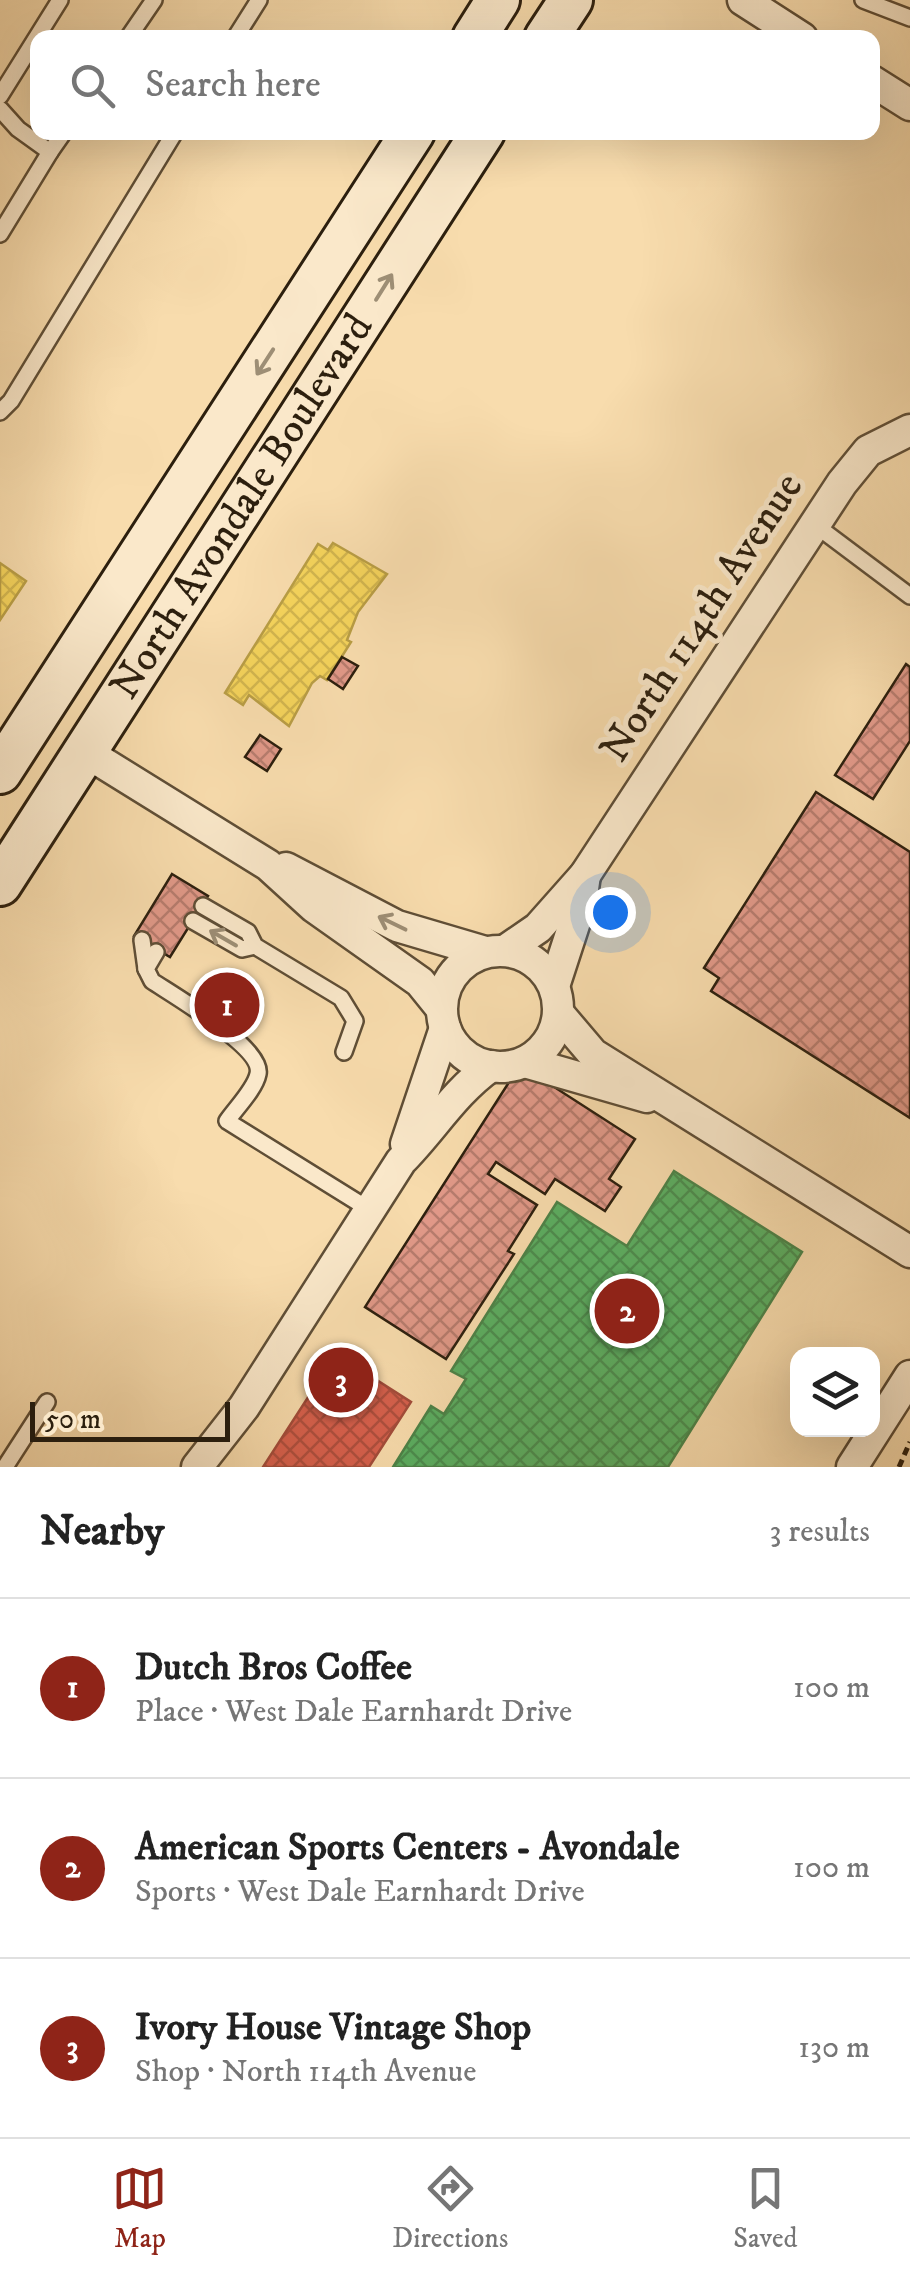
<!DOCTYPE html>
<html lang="en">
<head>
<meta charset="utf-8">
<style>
	body { margin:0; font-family:"IM FELL DW Pica",serif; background:#f2f2f2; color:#222 }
	.controls { position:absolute; right:30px; bottom:30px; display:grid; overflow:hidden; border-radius:20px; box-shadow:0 10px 40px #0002 }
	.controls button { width:90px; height:90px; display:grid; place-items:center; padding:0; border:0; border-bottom:2px solid #e0e0e0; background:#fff; color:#222; font:50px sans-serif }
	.scale { position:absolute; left:30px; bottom:25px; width:200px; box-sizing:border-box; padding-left:10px; border:5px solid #2c1f0e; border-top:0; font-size:28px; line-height:35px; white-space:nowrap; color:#2c1f0e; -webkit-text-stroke:8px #fae8ca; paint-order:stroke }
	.you { position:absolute; left:610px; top:912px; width:35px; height:35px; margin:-25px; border:8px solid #fff; border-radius:50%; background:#1a73e8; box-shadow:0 0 0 15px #1a73e833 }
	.badge { display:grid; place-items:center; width:65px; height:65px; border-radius:50%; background:#8f2418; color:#fff; font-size:32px; font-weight:700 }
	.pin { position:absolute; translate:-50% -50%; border:5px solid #fff; box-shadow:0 2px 10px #0006 }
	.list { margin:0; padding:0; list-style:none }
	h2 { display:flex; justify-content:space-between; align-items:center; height:130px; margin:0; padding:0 40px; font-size:42px }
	h2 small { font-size:32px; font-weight:400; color:#767676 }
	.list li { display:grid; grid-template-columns:65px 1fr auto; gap:30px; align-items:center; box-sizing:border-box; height:180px; padding:0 40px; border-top:2px solid #e0e0e0 }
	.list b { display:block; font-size:38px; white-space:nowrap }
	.list p { margin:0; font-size:32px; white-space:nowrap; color:#767676 }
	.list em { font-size:32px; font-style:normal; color:#767676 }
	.icon { flex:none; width:55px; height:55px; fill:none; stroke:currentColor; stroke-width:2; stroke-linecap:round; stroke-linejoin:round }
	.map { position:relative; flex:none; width:910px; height:1467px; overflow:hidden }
	.search { position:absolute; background:#fff; box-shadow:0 10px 40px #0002; left:30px; right:30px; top:30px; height:110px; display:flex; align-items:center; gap:25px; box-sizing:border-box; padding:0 35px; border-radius:20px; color:#767676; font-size:38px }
	.sheet { height:670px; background:#fff }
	nav { display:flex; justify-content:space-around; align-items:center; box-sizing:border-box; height:140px; border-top:2px solid #e0e0e0; background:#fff; font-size:28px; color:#767676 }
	nav a { display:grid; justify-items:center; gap:5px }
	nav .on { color:#8f2418 }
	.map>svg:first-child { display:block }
	.homes { fill:url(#homes-cross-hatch); stroke:#b99e45; stroke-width:2.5 }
	.shops { fill:url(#shops-cross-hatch); stroke:#a34c3a; stroke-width:2.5 }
	.public { fill:url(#public-cross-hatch); stroke:#4c8348; stroke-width:2.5 }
	.building { fill:url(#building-cross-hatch); stroke:#2c1f0e; stroke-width:2.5 }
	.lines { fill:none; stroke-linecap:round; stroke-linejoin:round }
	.lane-casing { stroke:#5f4e36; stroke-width:20 }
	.street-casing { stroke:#5f4e36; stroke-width:35 }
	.secondary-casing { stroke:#2c1f0e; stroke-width:48 }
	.path { stroke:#2c1f0e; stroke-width:5; stroke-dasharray:8 5; stroke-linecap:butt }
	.lane { stroke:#fae8ca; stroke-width:15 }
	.street { stroke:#fae8ca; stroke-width:30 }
	.secondary { stroke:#fae8ca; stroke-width:42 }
	.oneway { stroke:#9d8e75 }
	.labels { text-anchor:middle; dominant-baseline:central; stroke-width:10; stroke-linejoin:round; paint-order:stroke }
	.street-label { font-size:42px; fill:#2c1f0e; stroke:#fae8ca }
</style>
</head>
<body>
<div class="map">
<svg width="910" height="1467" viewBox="0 0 910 1467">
	<defs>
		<pattern id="homes-cross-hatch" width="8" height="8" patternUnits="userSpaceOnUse" patternTransform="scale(2.5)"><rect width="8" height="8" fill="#f6d55c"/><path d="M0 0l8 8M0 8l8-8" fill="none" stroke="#d3b64f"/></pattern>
		<pattern id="shops-cross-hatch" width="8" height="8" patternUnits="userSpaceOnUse" patternTransform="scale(2.5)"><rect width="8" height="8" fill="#d6604d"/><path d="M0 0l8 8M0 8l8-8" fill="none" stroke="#ae4f3e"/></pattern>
		<pattern id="public-cross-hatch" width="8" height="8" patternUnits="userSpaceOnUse" patternTransform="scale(2.5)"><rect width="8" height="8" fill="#5aae61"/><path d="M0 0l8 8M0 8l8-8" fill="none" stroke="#4b8d4e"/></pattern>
		<pattern id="building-cross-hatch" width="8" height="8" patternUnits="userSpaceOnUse" patternTransform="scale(2.5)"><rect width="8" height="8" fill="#e19989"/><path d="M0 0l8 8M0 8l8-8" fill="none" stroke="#b77c6e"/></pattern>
	</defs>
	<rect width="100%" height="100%" fill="#f8dcad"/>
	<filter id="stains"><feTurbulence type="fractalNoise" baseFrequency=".002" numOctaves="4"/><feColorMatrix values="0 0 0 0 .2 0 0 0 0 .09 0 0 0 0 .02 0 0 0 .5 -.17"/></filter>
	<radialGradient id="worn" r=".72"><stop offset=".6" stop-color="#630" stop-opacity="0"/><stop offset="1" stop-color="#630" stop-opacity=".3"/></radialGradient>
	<!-- homes -->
	<g class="homes">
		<path d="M333 543 387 574 358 612 347 640 351 642 327 680 320 676 312 683 289 726 249 695 243 705 225 693 318 544 328 550Z"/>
		<path d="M0 563 26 581 0 620Z"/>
	</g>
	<!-- shops -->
	<g class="shops">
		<path d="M213 979 256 1006 240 1030 198 1003Z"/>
		<path d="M336 1354 411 1402 369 1467H263Z"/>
	</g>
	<!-- public -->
	<path class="public" d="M674 1171 802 1252 668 1467H393L431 1406 444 1414 466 1379 451 1371 557 1202 627 1246Z"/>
	<!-- building -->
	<g class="building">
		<path d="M342 657 358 666 343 689 328 679Z"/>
		<path d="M906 664 910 667V741L873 799 835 775Z"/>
		<path d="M260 735 281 749 267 771 245 757Z"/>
		<path d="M816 792 910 852V1118L711 991 719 978 704 968Z"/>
		<path d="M172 874 208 896 170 957 134 936Z"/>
		<path d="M520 1065 635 1139 609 1179 621 1187 605 1211 555 1179 545 1194 496 1162 488 1174 537 1205 508 1251 514 1254 446 1359 365 1307Z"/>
	</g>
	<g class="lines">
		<!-- lane casing -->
		<g class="lane-casing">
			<g id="lane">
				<path d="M863 0 910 18"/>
				<path d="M128 38 154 0"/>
				<path d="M235 38 259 0"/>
				<path d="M0 96 60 0"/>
				<path d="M0 109 18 129 50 152 64 132"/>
				<path d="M0 234 50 152"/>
				<path d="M0 412 11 401 175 132"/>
				<path d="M814 524 910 596"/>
				<path d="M203 906 248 932 255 946 341 998 355 1021 344 1052"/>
				<path d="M193 921 242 949 255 946"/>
				<path d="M142 940 146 969"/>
				<path d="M156 952 146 969 152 981C173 995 264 1048 258 1074 255 1089 236 1108 227 1121L370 1210"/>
				<path d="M5 1467 47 1402"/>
			</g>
		</g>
		<!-- street casing -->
		<g class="street-casing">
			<g id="street">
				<path d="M743 0 802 38"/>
				<path d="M872 81 910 105"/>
				<path d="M84 751 268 865 314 907 420 982 441 1008"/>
				<path d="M286 868 397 926 485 952"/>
				<path d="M506 950 538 928 585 875 842 483 868 451 910 430"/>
				<circle cx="500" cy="1009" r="58"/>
				<path d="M554 986 581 903 585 875"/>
				<path d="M559 1014 593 1054 910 1252"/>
				<path d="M525 1062 647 1097"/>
				<path d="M406 1144 445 1028"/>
				<path d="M197 1467 244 1407 401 1161C433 1129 453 1093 491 1066"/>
				<path d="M852 1467 910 1376"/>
			</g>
		</g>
		<!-- secondary casing -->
		<g class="secondary-casing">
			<g id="secondary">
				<path d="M474 38 498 0"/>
				<path d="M546 38 571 0"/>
				<path d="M0 772 413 132"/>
				<path id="s1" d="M0 884 483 132"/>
			</g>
		</g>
		<!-- path -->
		<path class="path" d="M899 1467 910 1442"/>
		<!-- lane -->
		<use href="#lane" class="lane"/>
		<!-- street -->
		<use href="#street" class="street"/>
		<!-- secondary -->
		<use href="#secondary" class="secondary"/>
	</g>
	<!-- one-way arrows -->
	<defs><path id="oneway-shaft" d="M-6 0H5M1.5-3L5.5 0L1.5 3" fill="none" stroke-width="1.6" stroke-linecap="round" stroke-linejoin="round" transform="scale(2.5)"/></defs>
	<g class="oneway">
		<use href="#oneway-shaft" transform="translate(384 287) rotate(-58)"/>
		<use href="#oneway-shaft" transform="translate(265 362) rotate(123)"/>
		<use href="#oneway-shaft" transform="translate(392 923) rotate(-154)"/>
		<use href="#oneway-shaft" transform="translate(223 938) rotate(-150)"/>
	</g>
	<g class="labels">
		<!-- street labels -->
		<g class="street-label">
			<text stroke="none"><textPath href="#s1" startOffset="448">North Avondale Boulevard</textPath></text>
			<text transform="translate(702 618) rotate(-57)">North 114th Avenue</text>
		</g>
	</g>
	<rect width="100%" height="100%" filter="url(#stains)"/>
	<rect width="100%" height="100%" fill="url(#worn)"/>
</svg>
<div class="controls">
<button><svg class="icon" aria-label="layers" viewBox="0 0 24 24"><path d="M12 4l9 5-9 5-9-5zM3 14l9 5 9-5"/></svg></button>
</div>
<div class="scale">50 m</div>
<div class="you"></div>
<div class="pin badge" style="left:227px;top:1005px">1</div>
<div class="pin badge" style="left:627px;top:1311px">2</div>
<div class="pin badge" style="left:341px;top:1380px">3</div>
<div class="search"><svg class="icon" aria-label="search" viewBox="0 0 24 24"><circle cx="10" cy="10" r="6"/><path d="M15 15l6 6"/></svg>Search here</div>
</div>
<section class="sheet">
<h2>Nearby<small>3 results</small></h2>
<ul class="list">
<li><span class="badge">1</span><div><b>Dutch Bros Coffee</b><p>Place · West Dale Earnhardt Drive</p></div><em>100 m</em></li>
<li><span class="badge">2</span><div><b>American Sports Centers - Avondale</b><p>Sports · West Dale Earnhardt Drive</p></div><em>100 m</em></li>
<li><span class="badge">3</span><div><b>Ivory House Vintage Shop</b><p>Shop · North 114th Avenue</p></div><em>130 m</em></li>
</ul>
</section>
<nav>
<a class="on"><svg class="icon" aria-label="map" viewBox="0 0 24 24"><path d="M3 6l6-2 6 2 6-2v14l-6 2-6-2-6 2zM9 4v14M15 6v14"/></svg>Map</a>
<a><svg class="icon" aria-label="directions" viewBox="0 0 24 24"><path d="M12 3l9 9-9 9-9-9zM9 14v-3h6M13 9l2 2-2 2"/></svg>Directions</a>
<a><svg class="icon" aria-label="saved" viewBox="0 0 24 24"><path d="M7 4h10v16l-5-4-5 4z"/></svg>Saved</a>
</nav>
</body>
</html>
